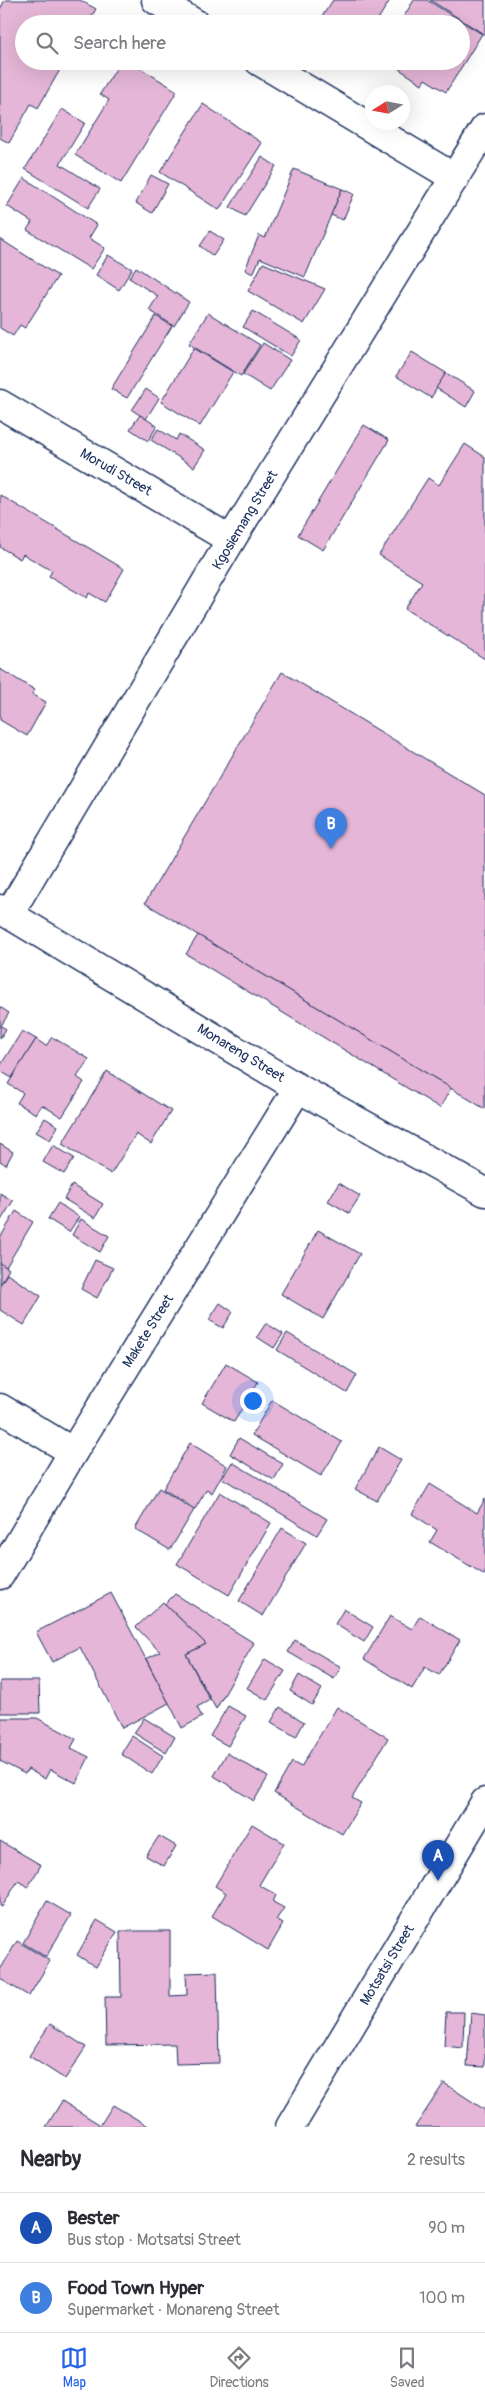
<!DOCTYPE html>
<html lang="en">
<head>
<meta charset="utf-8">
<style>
	body { margin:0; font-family:Pangolin,sans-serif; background:#f2f2f3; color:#2b2b33 }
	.compass { position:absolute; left:365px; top:85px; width:45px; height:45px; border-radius:50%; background:#fff; box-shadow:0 5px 20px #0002; rotate:259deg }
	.you { position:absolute; left:252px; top:1400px; width:18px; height:18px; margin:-12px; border:4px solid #fff; border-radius:50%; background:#1a73e8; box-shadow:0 0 0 8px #1a73e833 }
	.badge { display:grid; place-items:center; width:32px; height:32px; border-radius:50%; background:#2563eb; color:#fff; font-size:16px; font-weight:700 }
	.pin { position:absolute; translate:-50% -41px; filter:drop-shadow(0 1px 2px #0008) }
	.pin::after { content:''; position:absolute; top:26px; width:18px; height:15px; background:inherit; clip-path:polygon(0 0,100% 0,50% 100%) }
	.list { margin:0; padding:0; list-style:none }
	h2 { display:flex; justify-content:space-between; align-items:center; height:65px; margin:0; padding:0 20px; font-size:21px }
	h2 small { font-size:16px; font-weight:400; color:#7c7c81 }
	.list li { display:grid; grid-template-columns:32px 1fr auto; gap:15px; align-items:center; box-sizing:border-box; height:70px; padding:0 20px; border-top:1px solid #e1e1e2 }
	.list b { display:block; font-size:19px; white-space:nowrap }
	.list p { margin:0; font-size:16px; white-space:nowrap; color:#7c7c81 }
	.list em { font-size:16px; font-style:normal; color:#7c7c81 }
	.icon { flex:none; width:28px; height:28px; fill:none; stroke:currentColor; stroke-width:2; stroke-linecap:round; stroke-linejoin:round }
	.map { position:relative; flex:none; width:485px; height:2127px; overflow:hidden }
	.search { position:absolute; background:#fff; box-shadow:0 5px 20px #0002; left:15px; right:15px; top:15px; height:55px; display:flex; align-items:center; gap:12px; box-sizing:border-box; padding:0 18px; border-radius:28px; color:#7c7c81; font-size:19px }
	.sheet { height:205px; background:#fff }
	nav { display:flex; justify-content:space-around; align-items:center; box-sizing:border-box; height:70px; border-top:1px solid #e1e1e2; background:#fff; font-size:14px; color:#7c7c81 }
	nav a { display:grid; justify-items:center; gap:2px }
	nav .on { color:#2563eb }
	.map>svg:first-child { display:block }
	.building { fill:#e5b6d7; stroke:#1b2f5e }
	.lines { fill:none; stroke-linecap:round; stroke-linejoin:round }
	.minor-casing { stroke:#1b2f5e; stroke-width:31 }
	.minor { stroke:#fff; stroke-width:28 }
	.labels { text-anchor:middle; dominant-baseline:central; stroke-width:4; stroke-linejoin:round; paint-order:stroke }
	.street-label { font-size:14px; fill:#1b2f5e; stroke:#fff }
</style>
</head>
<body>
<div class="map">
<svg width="485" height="2127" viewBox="0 0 485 2127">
	<rect width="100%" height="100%" fill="#fff"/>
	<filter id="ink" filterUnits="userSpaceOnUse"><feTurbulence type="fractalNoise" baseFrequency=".02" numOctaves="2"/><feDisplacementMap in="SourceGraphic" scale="10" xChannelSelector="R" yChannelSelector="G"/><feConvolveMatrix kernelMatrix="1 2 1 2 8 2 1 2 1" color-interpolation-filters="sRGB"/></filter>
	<g filter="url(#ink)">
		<!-- building -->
		<g class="building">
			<path d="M5 0H80L96 9 87 24H24V61H65L38 108 31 104 9 143 0 138V9Z"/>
			<path d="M333 0H390L375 24H323L319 21Z"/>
			<path d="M414 0H427L482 34 446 92 425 79 422 84 399 69 402 64 397 61H461V24H399Z"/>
			<path d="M430 0H485V35Z"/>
			<path d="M121 61H129L177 91 121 183 75 155 109 100 100 94Z"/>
			<path d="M203 104 262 143 219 210 160 172Z"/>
			<path d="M62 109 85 123 60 164 100 189 88 208 25 169Z"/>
			<path d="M262 157 276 166 245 216 230 207Z"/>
			<path d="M294 169 342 189 305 277 260 258 253 274 245 270 259 235 265 238Z"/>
			<path d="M151 175 168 184 152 213 136 203Z"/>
			<path d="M24 178 97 225 89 238 105 248 91 269 27 230 32 222 7 206Z"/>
			<path d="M342 189 354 194 343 220 331 215Z"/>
			<path d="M210 231 224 240 213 256 200 246Z"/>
			<path d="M0 239 58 276 25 328 20 325 13 336 0 328Z"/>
			<path d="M108 255 132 269 119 290 96 275Z"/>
			<path d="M263 263 325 289 304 324 248 291Z"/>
			<path d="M136 267 189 302 174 326 149 310 158 296 129 278Z"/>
			<path d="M253 311 301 340 291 356 243 327Z"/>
			<path d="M208 313 260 345 241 376 189 344Z"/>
			<path d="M156 316 172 326 127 398 111 389Z"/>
			<path d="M263 343 290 360 270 391 243 374Z"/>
			<path d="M194 348 233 372 200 426 161 402Z"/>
			<path d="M412 352 446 373 431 398 396 376Z"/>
			<path d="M446 373 475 391 466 407 436 388Z"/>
			<path d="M146 389 159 398 146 419 132 410Z"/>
			<path d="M140 415 157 426 148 441 130 429Z"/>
			<path d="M364 425 389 440 323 550 298 535Z"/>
			<path d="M158 429 176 440 179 434 205 450 194 467 151 440Z"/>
			<path d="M465 444 485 457V659L405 609 422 582 379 555 428 478 439 485Z"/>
			<path d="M0 495 124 569 105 602 89 593 87 598 49 576 52 571 23 554 20 559 0 547Z"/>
			<path d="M0 669 35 690 32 694 46 702 27 736 0 720Z"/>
			<path d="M282 672 485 795V1109L145 903Z"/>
			<path d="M198 935 451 1088 440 1108 186 954Z"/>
			<path d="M0 1007 9 1013 1 1026 6 1029 0 1038Z"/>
			<path d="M22 1031 36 1039 12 1078 0 1071V1066Z"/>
			<path d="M52 1037 89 1059 77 1077 84 1082 62 1117 42 1105 36 1114 17 1103 23 1093 8 1084 36 1039 46 1046Z"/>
			<path d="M107 1071 171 1111 151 1144 136 1134 111 1174 62 1144Z"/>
			<path d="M45 1118 58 1126 50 1140 36 1132Z"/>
			<path d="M0 1144 13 1152 6 1165 0 1161Z"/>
			<path d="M53 1145 74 1158 64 1174 43 1162Z"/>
			<path d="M339 1183 360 1196 349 1213 328 1201Z"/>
			<path d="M72 1185 103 1204 95 1218 64 1199Z"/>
			<path d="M0 1193 13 1201 0 1222Z"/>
			<path d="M58 1203 79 1217 69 1232 48 1219Z"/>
			<path d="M16 1211 33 1222 6 1267 0 1263V1238Z"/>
			<path d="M81 1219 109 1236 100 1252 72 1235Z"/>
			<path d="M318 1230 360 1254 323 1319 281 1294Z"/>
			<path d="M95 1260 113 1268 97 1298 81 1289Z"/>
			<path d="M0 1263 9 1269 0 1285Z"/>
			<path d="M7 1274 41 1296 24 1325 0 1310V1285Z"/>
			<path d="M220 1303 233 1312 223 1328 209 1320Z"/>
			<path d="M266 1323 283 1334 274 1348 257 1337Z"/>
			<path d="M287 1333 357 1375 347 1393 277 1350Z"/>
			<path d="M226 1363 258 1382 234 1422 202 1403Z"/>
			<path d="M272 1400 342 1442 321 1476 252 1435Z"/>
			<path d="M239 1438 283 1464 274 1480 230 1454Z"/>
			<path d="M190 1443 227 1466 212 1493 207 1489 195 1509 163 1489Z"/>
			<path d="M379 1447 401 1460 377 1501 355 1489Z"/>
			<path d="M232 1462 327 1519 317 1535 222 1478Z"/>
			<path d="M430 1484 477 1513 485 1499V1575L430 1542 437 1530 412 1514Z"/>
			<path d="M159 1488 194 1510 170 1550 135 1529Z"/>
			<path d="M220 1492 271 1523 229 1595 177 1564Z"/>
			<path d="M282 1528 306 1543 263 1616 239 1601Z"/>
			<path d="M111 1593 169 1703 122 1728 80 1647 52 1662 36 1632Z"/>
			<path d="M175 1594 254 1643 216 1709 186 1654 206 1644 165 1604Z"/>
			<path d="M163 1602 206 1644 186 1654 210 1700 197 1707 202 1717 182 1728 146 1659 160 1652 136 1627Z"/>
			<path d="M344 1609 373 1627 364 1642 335 1624Z"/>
			<path d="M390 1616 412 1629 420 1616 460 1640 439 1675 425 1667 412 1689 364 1659Z"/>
			<path d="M295 1640 341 1667 334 1679 288 1652Z"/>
			<path d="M265 1659 285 1671 267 1700 247 1688Z"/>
			<path d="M299 1675 322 1689 312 1705 290 1691Z"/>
			<path d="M0 1681H39L40 1713H0Z"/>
			<path d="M228 1706 246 1716 228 1746 210 1736Z"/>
			<path d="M280 1707 304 1722 296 1737 271 1722Z"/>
			<path d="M337 1707 388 1738 352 1798 361 1803 342 1834 274 1793 292 1762 301 1767Z"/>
			<path d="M1 1718H37L76 1739 71 1748 89 1757 76 1783 50 1769 45 1779 28 1769 25 1774 0 1761Z"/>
			<path d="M144 1718 175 1737 166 1753 134 1733Z"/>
			<path d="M132 1736 163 1756 152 1774 121 1754Z"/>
			<path d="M227 1753 268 1777 254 1801 214 1776Z"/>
			<path d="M252 1824 284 1843 259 1885 276 1895 273 1902 284 1908 276 1920 283 1924 268 1950 212 1916 226 1893 215 1886Z"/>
			<path d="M159 1836 176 1846 164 1866 146 1856Z"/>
			<path d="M0 1841 41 1865 28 1887 18 1881 2 1907 0 1906Z"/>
			<path d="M47 1901 71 1915 46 1957 23 1943Z"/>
			<path d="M97 1920 117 1932 96 1967 77 1955Z"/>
			<path d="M120 1931H170V1996L187 1995 186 1973 217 1972 219 2063 176 2064 175 2044 106 2045 105 1997H121Z"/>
			<path d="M17 1941 50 1961 29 1996 0 1979V1970Z"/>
			<path d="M446 2012H464L463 2048 444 2046Z"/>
			<path d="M471 2013 485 2015V2067L467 2066Z"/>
			<path d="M50 2024 86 2047 65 2079 29 2056Z"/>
			<path d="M444 2083 485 2110V2127H415Z"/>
			<path d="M62 2101 99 2124 97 2127H46Z"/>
			<path d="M113 2105 150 2127H99Z"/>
		</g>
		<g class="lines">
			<!-- minor casing -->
			<g class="minor-casing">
				<g id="minor">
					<path d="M156 0 196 24"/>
					<path d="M259 61 455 178"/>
					<path d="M0 404 231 540"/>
					<path d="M0 909 298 1088 485 1192"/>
					<path d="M9 914 231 540 485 128"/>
					<path d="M0 1408 73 1452"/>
					<path d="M0 1575 73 1452 298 1088"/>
					<path d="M290 2127 485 1802"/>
				</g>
			</g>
			<!-- minor -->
			<use href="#minor" class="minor"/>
		</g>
	</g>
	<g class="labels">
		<!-- street labels -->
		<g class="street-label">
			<text transform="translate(116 472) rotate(30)">Morudi Street</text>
			<text transform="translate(245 520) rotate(-59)">Kgosiemang Street</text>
			<text transform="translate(241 1053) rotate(31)">Monareng Street</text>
			<text transform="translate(148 1331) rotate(-58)">Makete Street</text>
			<text transform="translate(387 1965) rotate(-59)">Motsatsi Street</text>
		</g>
	</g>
</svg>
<svg class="compass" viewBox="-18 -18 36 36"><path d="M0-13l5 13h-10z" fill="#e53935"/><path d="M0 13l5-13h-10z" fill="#7c7c81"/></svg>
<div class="you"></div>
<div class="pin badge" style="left:438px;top:1881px;background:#1a4fb4">A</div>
<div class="pin badge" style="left:331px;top:849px;background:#3f7fe0">B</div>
<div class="search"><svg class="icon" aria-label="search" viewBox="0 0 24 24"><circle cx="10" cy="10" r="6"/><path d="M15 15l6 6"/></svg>Search here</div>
</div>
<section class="sheet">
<h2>Nearby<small>2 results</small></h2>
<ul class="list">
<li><span class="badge" style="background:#1a4fb4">A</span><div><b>Bester</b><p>Bus stop · Motsatsi Street</p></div><em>90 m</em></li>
<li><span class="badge" style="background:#3f7fe0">B</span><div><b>Food Town Hyper</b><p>Supermarket · Monareng Street</p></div><em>100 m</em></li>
</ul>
</section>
<nav>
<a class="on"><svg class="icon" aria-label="map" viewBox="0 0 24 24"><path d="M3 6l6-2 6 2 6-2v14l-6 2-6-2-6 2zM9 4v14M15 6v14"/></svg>Map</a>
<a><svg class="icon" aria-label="directions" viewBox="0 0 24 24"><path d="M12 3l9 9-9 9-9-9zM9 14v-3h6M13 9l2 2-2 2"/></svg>Directions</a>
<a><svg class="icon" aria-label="saved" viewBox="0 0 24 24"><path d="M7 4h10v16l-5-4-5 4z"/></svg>Saved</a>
</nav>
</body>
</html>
